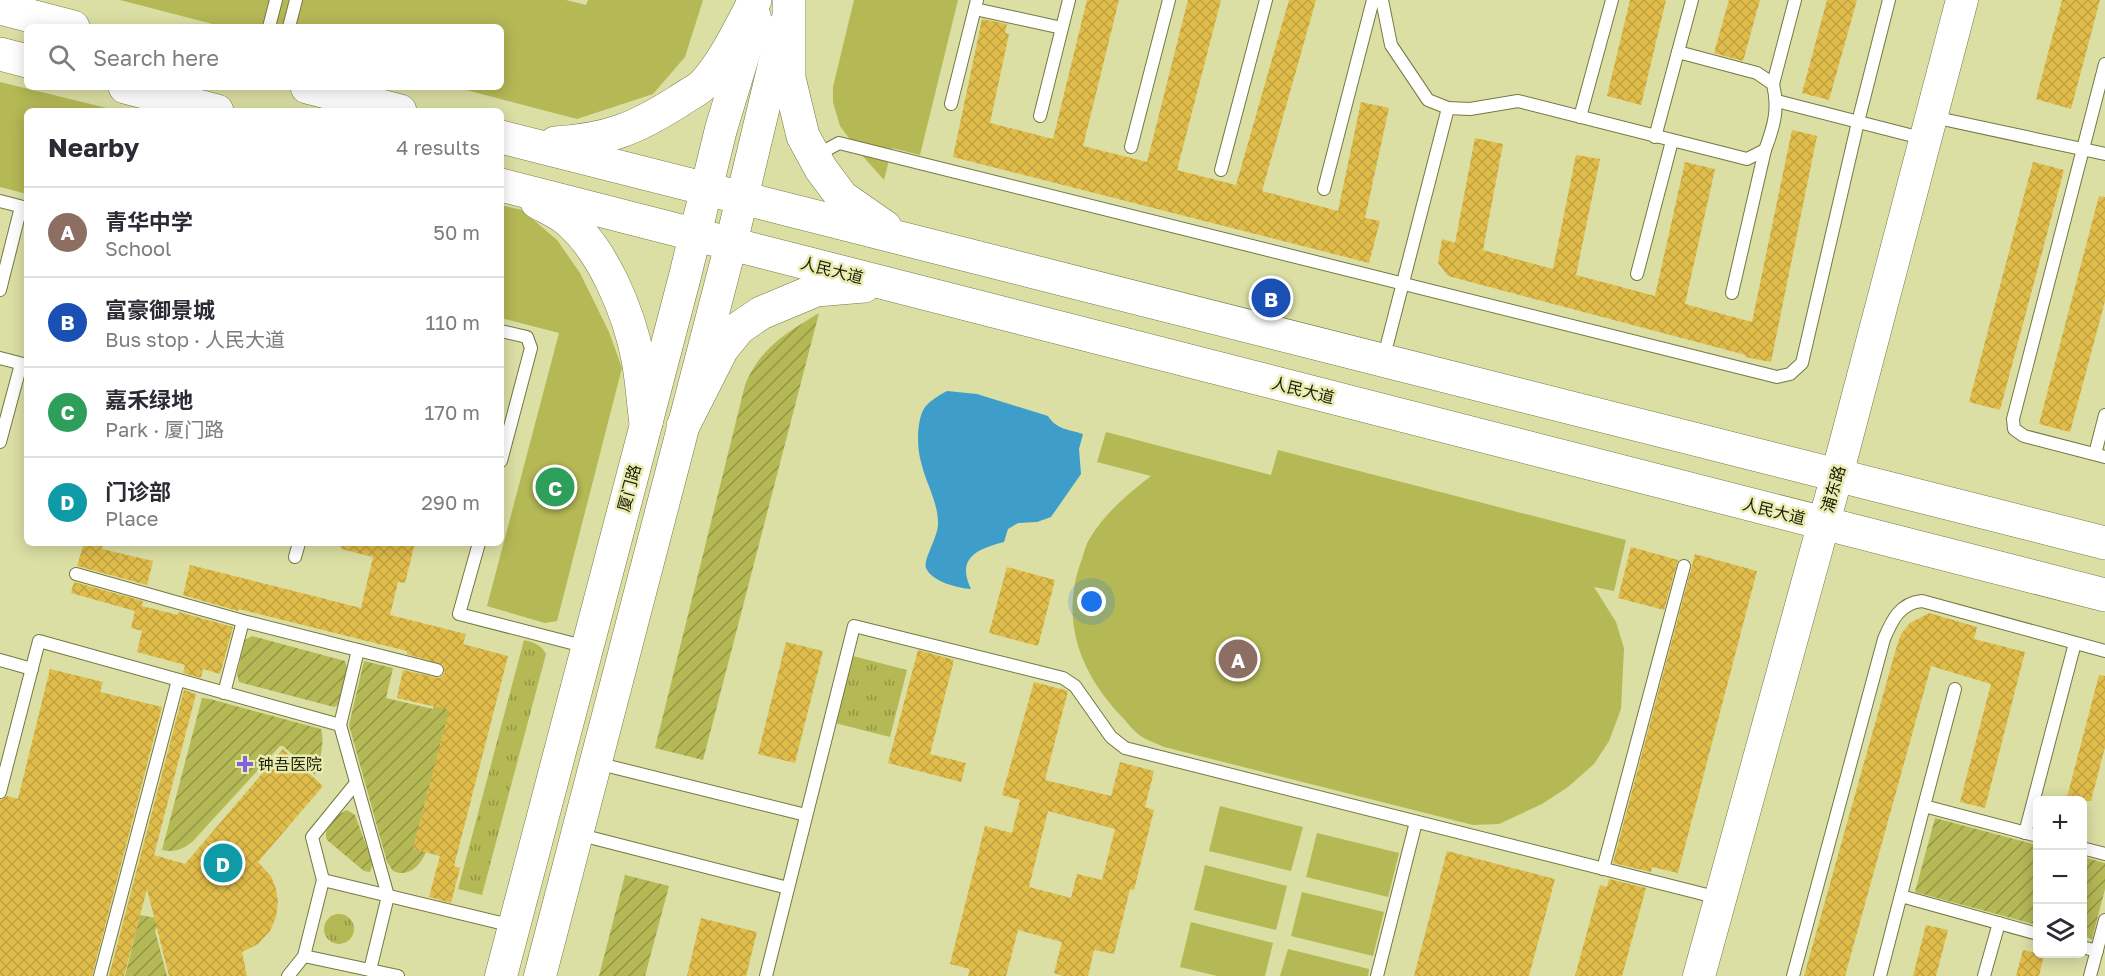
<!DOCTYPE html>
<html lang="en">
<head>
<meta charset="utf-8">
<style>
	body { margin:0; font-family:"Golos Text","Noto Sans SC",sans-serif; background:#f7f7f7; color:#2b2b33 }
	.controls { position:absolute; right:18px; bottom:18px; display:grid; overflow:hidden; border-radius:9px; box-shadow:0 3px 15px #0003 }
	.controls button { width:54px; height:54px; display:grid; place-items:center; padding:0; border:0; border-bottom:2px solid #e1e1e2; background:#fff; color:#2b2b33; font:30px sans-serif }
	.you { position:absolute; left:1092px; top:602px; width:21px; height:21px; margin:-15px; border:4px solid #fff; border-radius:50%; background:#1a73e8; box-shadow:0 0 0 9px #1a73e833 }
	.badge { display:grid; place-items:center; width:39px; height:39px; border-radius:50%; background:#db2777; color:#fff; font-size:20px; font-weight:700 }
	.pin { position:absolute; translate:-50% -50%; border:3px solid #fff; box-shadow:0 2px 6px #0006 }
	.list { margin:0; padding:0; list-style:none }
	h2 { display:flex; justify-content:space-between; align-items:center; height:78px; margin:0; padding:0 24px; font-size:26px }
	h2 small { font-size:20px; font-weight:400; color:#7c7c81 }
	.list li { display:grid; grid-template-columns:39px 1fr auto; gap:18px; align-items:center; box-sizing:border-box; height:90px; padding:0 24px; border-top:2px solid #e1e1e2 }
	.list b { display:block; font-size:22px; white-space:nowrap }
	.list p { margin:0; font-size:20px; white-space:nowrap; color:#7c7c81 }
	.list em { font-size:20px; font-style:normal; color:#7c7c81 }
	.icon { flex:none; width:33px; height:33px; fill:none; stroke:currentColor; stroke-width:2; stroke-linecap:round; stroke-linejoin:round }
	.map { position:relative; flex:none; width:2105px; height:976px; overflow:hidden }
	.search { position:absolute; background:#fff; box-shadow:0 3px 15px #0003; left:24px; top:24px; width:480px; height:66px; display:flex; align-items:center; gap:15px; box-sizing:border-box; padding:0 21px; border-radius:9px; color:#7c7c81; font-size:22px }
	.panel { position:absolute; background:#fff; box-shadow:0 3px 15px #0003; left:24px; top:108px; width:480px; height:438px; border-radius:9px }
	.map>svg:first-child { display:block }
	.grass { fill:url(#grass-tufts) }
	.park { fill:#b4b855 }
	.garden { fill:url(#garden-furrows) }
	.water { fill:#3e9ec9 }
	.building { fill:url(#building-cross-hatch); fill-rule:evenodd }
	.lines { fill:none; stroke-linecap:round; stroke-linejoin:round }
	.service-casing { stroke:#757841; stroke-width:14 }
	.tertiary-casing { stroke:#757841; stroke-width:33 }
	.secondary-casing { stroke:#757841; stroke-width:34 }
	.service { stroke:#fff; stroke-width:12 }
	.tertiary { stroke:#fff; stroke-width:32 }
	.secondary { stroke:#fff; stroke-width:33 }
	.poi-dot { fill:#8163de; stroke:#e8ecb0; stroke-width:2 }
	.labels { text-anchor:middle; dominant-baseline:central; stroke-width:5; stroke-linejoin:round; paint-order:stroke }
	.street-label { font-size:16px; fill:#1c1d06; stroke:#e8ecb0 }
	.poi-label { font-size:16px; fill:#1c1d06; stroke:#e8ecb0; text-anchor:start }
</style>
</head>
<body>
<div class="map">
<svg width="2105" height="976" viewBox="0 0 2105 976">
	<defs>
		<pattern id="grass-tufts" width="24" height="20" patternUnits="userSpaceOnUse" patternTransform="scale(1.5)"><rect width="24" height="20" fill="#b4b855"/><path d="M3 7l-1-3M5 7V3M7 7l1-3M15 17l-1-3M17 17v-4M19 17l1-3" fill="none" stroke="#929544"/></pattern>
		<pattern id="garden-furrows" width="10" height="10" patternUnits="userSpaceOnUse" patternTransform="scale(1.5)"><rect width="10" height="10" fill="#b4b855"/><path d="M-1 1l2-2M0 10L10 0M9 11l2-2" fill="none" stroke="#929544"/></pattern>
		<pattern id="building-cross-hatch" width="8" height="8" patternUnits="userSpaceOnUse" patternTransform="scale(1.5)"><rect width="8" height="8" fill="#e0bc4a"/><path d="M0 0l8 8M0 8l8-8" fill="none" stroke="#c0a13f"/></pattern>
	</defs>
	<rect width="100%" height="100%" fill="#dbdfa4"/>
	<!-- grass -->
	<g class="grass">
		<path d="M524 640C534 643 541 644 546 654L482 895 458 889Z"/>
		<path d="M853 656 907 670 890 737 835 723Z"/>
		<circle cx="339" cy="929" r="15"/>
	</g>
	<!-- park -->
	<g class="park">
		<path d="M120 0H566L586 5 588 0H703L685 57 653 94 577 119 455 87H501V27H224Z"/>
		<path d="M854 0H958L920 155 892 148 884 180 860 153 840 126 833 102V87Z"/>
		<path d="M0 82 119 111H27V194L0 187Z"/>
		<path d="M501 205 522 210 557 240 580 273 609 332 622 368 557 621 545 623 487 606 559 333 501 318Z"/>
		<path d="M1106 432 1271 475 1278 450 1626 540 1614 591 1594 587 1616 622 1624 648 1621 709 1609 741 1594 764 1568 787 1542 804 1499 824 1473 825 1164 747C1156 743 1146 740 1139 735 1133 730 1128 724 1123 718 1080 674 1059 619 1082 559 1084 552 1086 544 1090 538 1105 513 1129 493 1151 476L1097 462Z"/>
		<path d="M1220 806 1303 827 1291 871 1209 851Z"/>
		<path d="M1317 833 1399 853 1388 897 1306 877Z"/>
		<path d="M1205 865 1287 886 1276 930 1194 910Z"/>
		<path d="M1302 892 1384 912 1373 956 1291 936Z"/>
		<path d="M1191 922 1273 943 1265 976H1217L1180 967Z"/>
		<path d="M1288 949 1369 969 1368 976H1280Z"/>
	</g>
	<!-- garden -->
	<g class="garden">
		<path d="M819 313 703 760 655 748 745 385C761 347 785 334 819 313Z"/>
		<path d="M252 636 345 661 347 668 338 705 334 707 239 682 237 674 245 640Z"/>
		<path d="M364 661 393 668 386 698 433 709 439 685 455 689 413 849 426 852C420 866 409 878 393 871L387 862 349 725Z"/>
		<path d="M202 698 210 699 321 729C325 741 320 762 315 775L283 746H280L193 841C183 849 176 853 162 850Z"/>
		<path d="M347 810 355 815 373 864 370 872 364 871 327 840C322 828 336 815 347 810Z"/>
		<path d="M1935 818 2037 845V925L1915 892Z"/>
		<path d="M2083 857 2105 863V889L2092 939 2083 936Z"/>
		<path d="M625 875 669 886 645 976H599Z"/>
		<path d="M140 915 156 918 159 923 155 931 167 976H125Z"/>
	</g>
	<!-- water -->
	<path class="water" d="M947 391 977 394 1048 416C1057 430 1068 429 1083 434L1079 449 1081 474 1051 517 1037 522 1018 523 1008 529 1004 542C977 549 956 558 971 589 958 588 932 582 926 568 923 560 938 537 938 524 938 501 926 484 921 462 917 448 916 420 925 407 931 400 939 395 947 391Z"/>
	<!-- building -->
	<g class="building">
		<path d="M1087 0H1119L1083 146 1147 162 1188 0H1221L1177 170 1236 185 1289 0H1316L1262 191 1338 211 1361 102 1389 108 1365 218 1380 221 1369 263 953 157 982 19 1007 24 1005 33 1009 34 990 123 1053 139Z"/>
		<path d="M1630 0H1666L1641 105 1607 96Z"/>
		<path d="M1729 0H1760L1743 61 1714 53Z"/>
		<path d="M1827 0H1857L1829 100 1802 93Z"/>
		<path d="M2062 0H2100L2071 109 2036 99Z"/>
		<path d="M1792 130 1817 136 1771 362 1745 357 1746 355 1448 276 1438 263 1442 239 1455 243 1475 138 1503 144 1483 250 1553 269 1576 155 1600 159 1576 275 1655 296 1685 162 1715 169 1685 304 1752 322Z"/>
		<path d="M2033 162 2064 170 2000 410 1969 402Z"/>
		<path d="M2099 196 2105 197V301L2070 432 2039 424Z"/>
		<path d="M84 543H103L102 549 153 561 147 585 77 566Z"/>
		<path d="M342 543H415L405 583 398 582 390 615 466 634 463 644 508 656 454 866 460 868 451 903 429 897 440 856 413 849 449 710 397 698 403 670 439 678 445 673 443 665 407 654V651L239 609 238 611 183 595 190 565 361 608 373 557 341 549Z"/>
		<path d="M1631 547 1678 560 1664 610 1618 598Z"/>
		<path d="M1695 554 1757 571 1678 873 1652 867 1651 872 1613 863Z"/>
		<path d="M1007 567 1055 580 1038 646 989 633Z"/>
		<path d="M74 582 143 601 142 606 178 615 179 612 233 627 220 674 203 669 201 678 183 673 185 665 137 652 142 631 131 628 135 611 71 593Z"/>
		<path d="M1929 613 1977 627 1974 639 2025 652 1985 808 1960 802 1991 684 1931 666 1845 976H1804L1896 649 1901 634 1910 623Z"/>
		<path d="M786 642 823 651 795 763 758 754Z"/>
		<path d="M918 650 954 660 930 754 966 763 961 782 888 763Z"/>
		<path d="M50 669 103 682 100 692 162 707 92 976H0V800L7 796 18 799Z"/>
		<path d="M2099 675 2105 676V747L2091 801H2066Z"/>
		<path d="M1034 682 1068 691 1045 780 1111 796 1120 762 1154 771 1145 807 1154 810 1134 890 1130 889 1114 954 1094 950 1088 976H1063L1054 973 1062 942 1018 930 1006 976H968L970 969 950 964 985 826 1012 833 1020 800 1002 795ZM1048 811 1115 829 1102 880 1077 874 1071 898 1029 887Z"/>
		<path d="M184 690 196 694 154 855 185 864 283 749 323 786 258 862 271 876 276 889 278 902 276 917 270 931 258 944 242 952 247 976H169L147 889 124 976H109Z"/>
		<path d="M1447 851 1555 879 1529 976H1414Z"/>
		<path d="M1609 879 1646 888 1622 976H1575L1600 885 1607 887Z"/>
		<path d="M701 918 757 932 746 976H687Z"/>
		<path d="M1926 925 1948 930 1936 976H1913Z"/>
		<path d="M2023 950 2044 955 2039 976H2016Z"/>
	</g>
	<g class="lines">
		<!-- service casing -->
		<g class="service-casing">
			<g id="service">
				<path d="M1382 0 1391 45 1428 100 1448 108 1470 109 1518 101 1747 159 1765 150C1774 126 1779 109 1773 84L1757 73 1678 52"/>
				<path d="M975 9 1062 28"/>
				<path d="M269 27 276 0"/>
				<path d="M289 27 296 0"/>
				<path d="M2105 64 2013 419 2014 429 2024 436 2105 457"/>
				<path d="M1773 84 1795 0"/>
				<path d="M1777 101 1925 139"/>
				<path d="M951 104 977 0"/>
				<path d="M1040 116 1069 0"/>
				<path d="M1580 117 1612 0"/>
				<path d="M1933 117 2105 154"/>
				<path d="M1655 137 1692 0"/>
				<path d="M1131 147 1169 0"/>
				<path d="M815 156 839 143 1777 377 1790 374 1802 363 1858 122 1889 0"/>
				<path d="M1221 170 1266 0"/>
				<path d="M1324 189 1373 0"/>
				<path d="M0 201 27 208"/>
				<path d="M1637 274 1672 141"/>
				<path d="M0 290 21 207"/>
				<path d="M1732 293 1765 150"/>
				<path d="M501 331 527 337 531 348 501 461"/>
				<path d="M0 358 27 365"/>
				<path d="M1383 360 1448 108"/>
				<path d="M0 442 21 364"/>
				<path d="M2095 454 2105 415"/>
				<path d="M479 543 459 614 587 647"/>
				<path d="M295 557 299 543"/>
				<path d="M76 574 243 621 437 670"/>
				<path d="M0 660 32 669"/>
				<path d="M224 693 243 621"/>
				<path d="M340 725 358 650"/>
				<path d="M596 763 806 815"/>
				<path d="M0 792 39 641 340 725 388 896 370 970"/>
				<path d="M1924 806 1955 689"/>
				<path d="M2025 833 2075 643"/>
				<path d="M577 834 788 888"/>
				<path d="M2082 848 2105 854"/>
				<path d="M1603 869 1684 566"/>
				<path d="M323 880 513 926"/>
				<path d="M1901 896 2038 934"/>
				<path d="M2082 947 2097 951"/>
				<path d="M304 956 398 976"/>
				<path d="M100 976 178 680"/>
				<path d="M288 976 304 956 323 880 312 837 356 783"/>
				<path d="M766 976 854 626 1063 678 1075 686 1111 737 1125 748 1719 898"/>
				<path d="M1377 976 1416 822"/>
				<path d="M1793 976 1884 639C1892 620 1900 603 1922 601L2105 651"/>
				<path d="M1880 976 1924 806 2038 836"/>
				<path d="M1984 976 1999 923"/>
				<path d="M2090 976 2105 920"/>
			</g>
		</g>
		<!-- tertiary casing -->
		<g class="tertiary-casing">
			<g id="tertiary">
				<path d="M501 976 685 276 721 129 755 17"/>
				<path d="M540 976 731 244 783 27"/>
				<path d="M1699 976 1837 475 1962 0"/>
			</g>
		</g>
		<!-- secondary casing -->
		<g class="secondary-casing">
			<g id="secondary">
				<path d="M789 0V78L803 136 821 169 842 197 885 227"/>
				<path d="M0 8 73 27"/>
				<path d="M0 54 27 61"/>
				<path d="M125 87 217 111"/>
				<path d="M307 87 400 111"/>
				<path d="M501 137 2105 543"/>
				<path d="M555 143C607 140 635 129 679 101 687 95 699 90 705 83 726 59 740 28 755 0"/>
				<path d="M501 185 2105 595"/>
				<path d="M537 202C546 207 557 212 565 218 603 248 629 313 638 359 642 380 643 402 646 423"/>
				<path d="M683 426 722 349 739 328 761 313 816 290 864 286"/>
			</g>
		</g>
		<!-- service -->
		<use href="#service" class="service"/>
		<!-- tertiary -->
		<use href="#tertiary" class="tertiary"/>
		<!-- secondary -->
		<use href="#secondary" class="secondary"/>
	</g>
	<!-- markers -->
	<path class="poi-dot" d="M242 755h6v6h6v6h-6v6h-6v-6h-6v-6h6z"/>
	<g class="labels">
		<!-- street labels -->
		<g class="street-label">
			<text transform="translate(832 270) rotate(14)">人民大道</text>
			<text transform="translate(1303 390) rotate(14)">人民大道</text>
			<text transform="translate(629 488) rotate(-75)">厦门路</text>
			<text transform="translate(1833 489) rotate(-74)">浦东路</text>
			<text transform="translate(1774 511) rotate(14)">人民大道</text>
		</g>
		<!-- poi labels -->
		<g class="poi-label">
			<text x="258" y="764">钟吾医院</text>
		</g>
	</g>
</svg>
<div class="controls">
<button>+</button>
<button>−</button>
<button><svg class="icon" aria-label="layers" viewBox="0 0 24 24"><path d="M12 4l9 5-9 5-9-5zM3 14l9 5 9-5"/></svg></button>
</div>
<div class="you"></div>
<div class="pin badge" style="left:1238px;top:659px;background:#8d6e63">A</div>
<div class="pin badge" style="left:1271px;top:298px;background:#1a4fb4">B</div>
<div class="pin badge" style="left:555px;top:487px;background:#2e9e5b">C</div>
<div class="pin badge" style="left:223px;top:863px;background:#0f9aa8">D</div>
<div class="search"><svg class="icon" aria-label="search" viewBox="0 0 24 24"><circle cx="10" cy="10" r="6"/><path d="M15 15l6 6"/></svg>Search here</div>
<section class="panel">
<h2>Nearby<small>4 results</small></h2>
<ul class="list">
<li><span class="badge" style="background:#8d6e63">A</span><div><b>青华中学</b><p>School</p></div><em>50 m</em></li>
<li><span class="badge" style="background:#1a4fb4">B</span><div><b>富豪御景城</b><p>Bus stop · 人民大道</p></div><em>110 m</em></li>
<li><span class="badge" style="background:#2e9e5b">C</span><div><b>嘉禾绿地</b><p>Park · 厦门路</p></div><em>170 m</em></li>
<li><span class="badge" style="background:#0f9aa8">D</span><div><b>门诊部</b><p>Place</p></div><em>290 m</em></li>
</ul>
</section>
</div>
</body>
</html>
